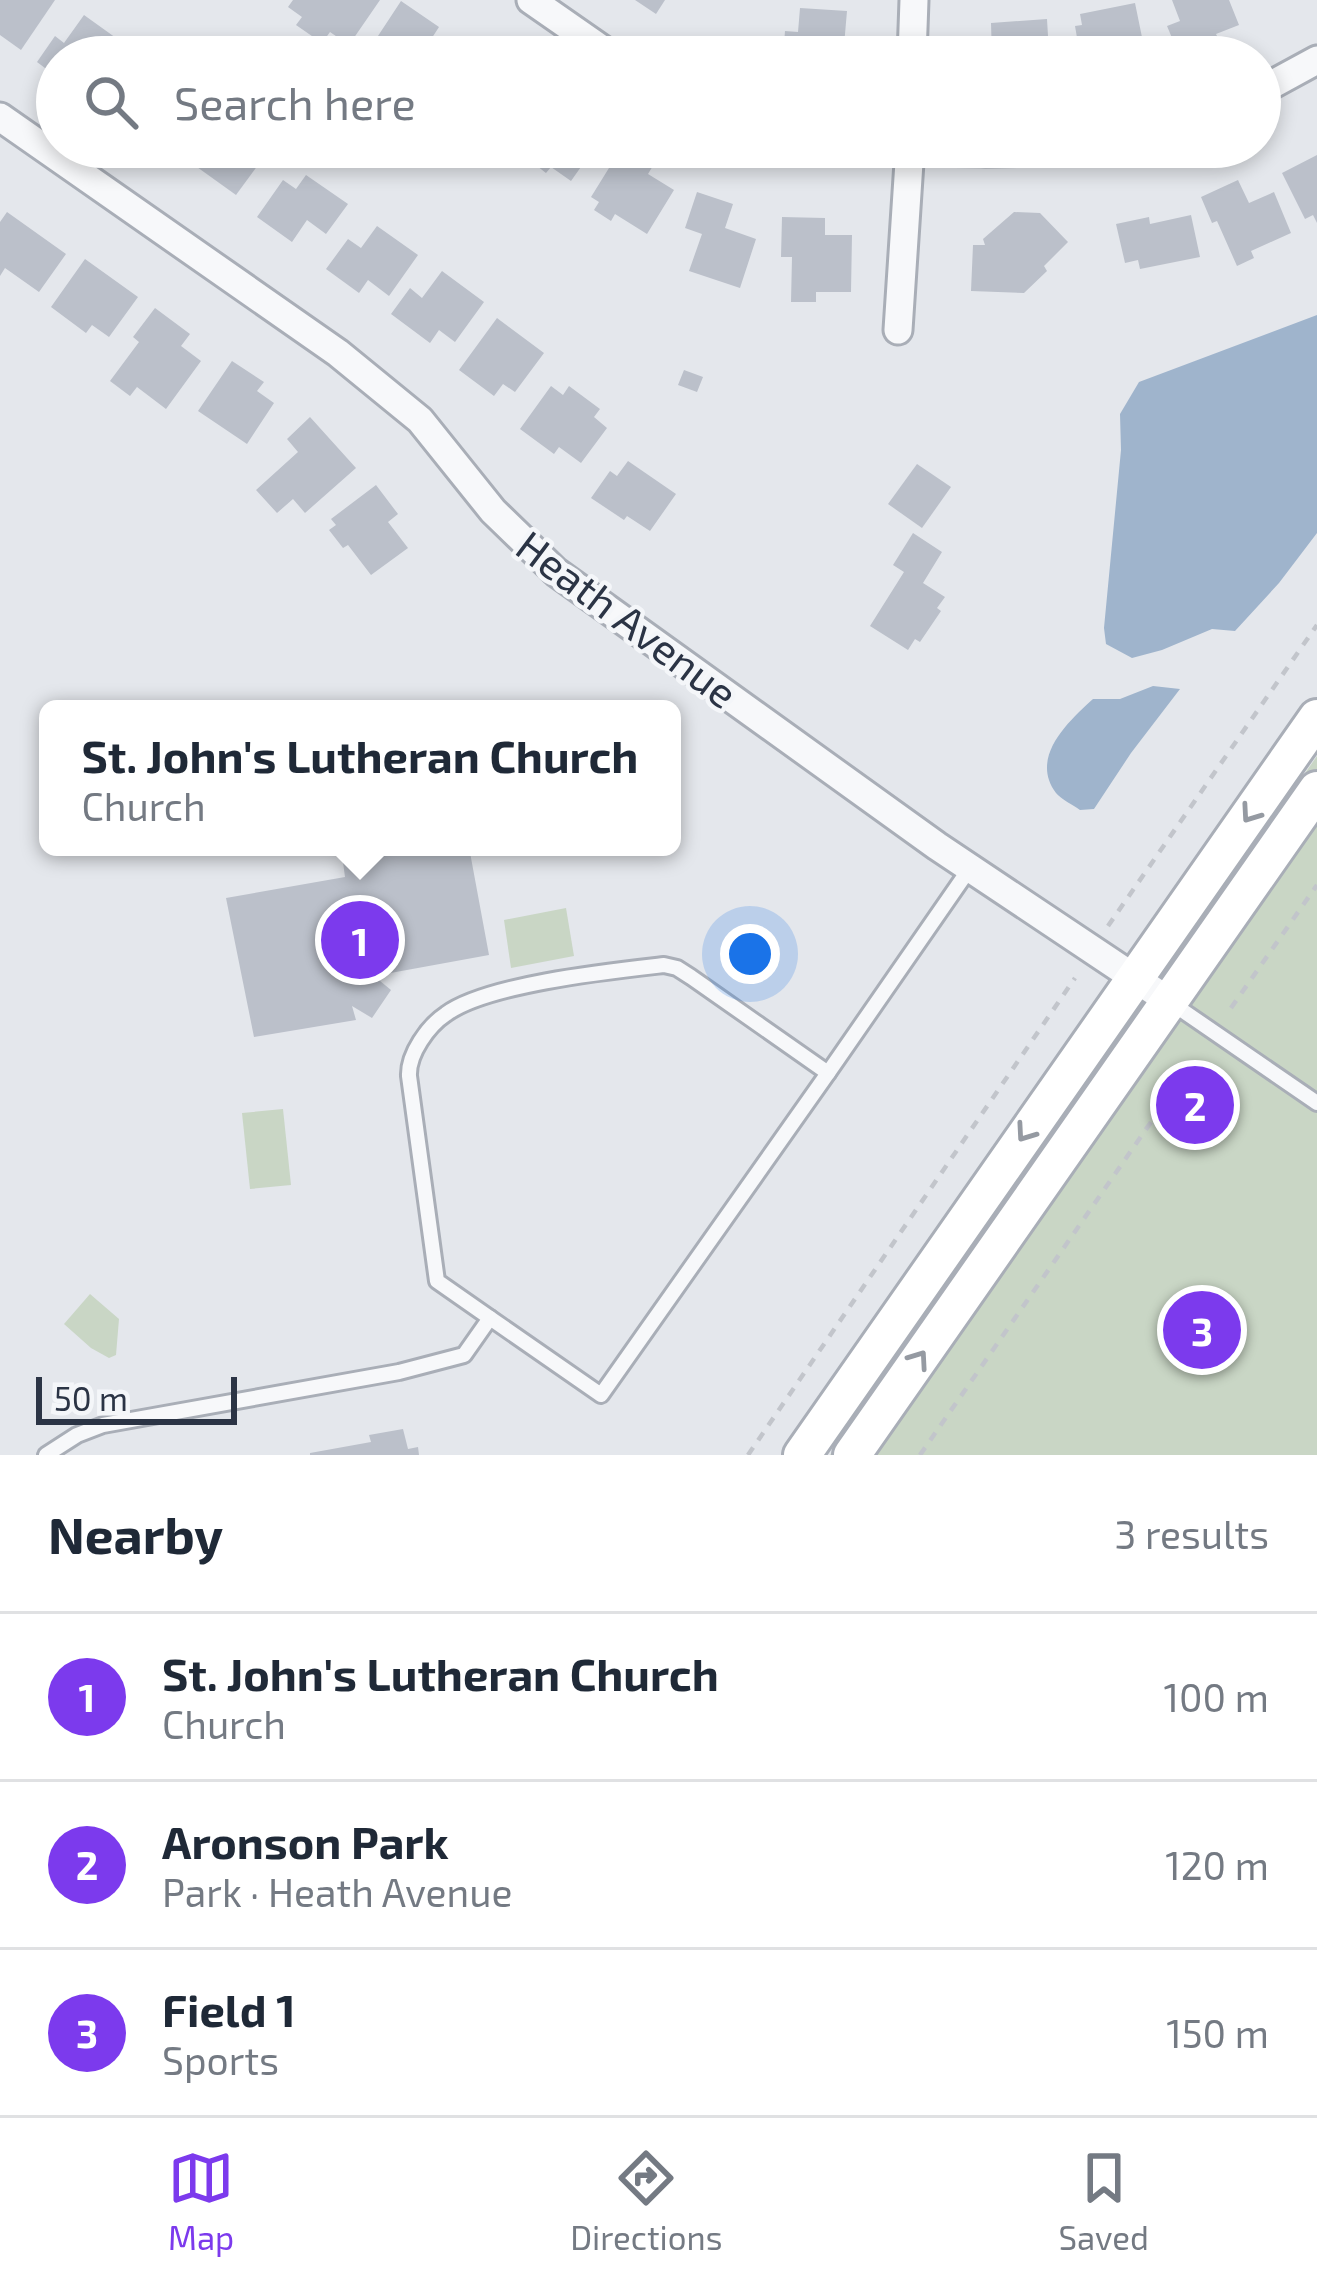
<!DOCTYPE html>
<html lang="en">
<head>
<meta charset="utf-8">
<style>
	body { margin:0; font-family:"Exo 2",sans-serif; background:#f6f6f7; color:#1f2937 }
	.scale { position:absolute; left:36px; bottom:30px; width:201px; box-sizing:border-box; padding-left:12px; border:6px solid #2b3445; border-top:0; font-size:33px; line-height:42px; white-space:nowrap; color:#2b3445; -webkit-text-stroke:9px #f4f6f9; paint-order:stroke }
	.you { position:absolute; left:750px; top:954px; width:42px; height:42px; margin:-30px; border:9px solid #fff; border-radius:50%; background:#1a73e8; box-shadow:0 0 0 18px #1a73e833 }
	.badge { display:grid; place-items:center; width:78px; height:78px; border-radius:50%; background:#7c3aed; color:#fff; font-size:39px; font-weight:700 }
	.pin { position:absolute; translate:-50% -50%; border:6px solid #fff; box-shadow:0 3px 12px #0006 }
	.popup { position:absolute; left:39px; top:700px; width:642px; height:156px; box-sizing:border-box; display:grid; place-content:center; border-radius:18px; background:#fff; filter:drop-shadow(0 3px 9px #0005); font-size:39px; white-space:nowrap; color:#747a83 }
	.popup b { font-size:45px; color:#1f2937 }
	.popup::after { content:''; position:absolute; left:50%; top:100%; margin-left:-24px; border:24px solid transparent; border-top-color:#fff }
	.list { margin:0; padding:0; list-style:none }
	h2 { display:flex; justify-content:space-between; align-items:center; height:156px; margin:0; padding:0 48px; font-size:51px }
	h2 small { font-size:39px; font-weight:400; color:#747a83 }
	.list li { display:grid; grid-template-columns:78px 1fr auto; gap:36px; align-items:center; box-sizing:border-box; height:168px; padding:0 48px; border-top:3px solid #e0e1e3 }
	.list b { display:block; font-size:45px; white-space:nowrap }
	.list p { margin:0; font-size:39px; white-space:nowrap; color:#747a83 }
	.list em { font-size:39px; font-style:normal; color:#747a83 }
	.icon { flex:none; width:66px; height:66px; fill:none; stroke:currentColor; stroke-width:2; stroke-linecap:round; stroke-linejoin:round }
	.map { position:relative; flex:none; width:1317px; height:1455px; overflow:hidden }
	.search { position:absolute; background:#fff; box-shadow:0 6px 18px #0003; left:36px; right:36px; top:36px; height:132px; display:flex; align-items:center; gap:30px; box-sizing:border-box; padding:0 42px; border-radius:66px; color:#747a83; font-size:45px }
	.sheet { height:660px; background:#fff }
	nav { display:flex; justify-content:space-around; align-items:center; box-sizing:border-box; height:168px; border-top:3px solid #e0e1e3; background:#fff; font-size:33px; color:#747a83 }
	nav a { display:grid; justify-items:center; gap:6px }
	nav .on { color:#7c3aed }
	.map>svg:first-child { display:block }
	.green { fill:#c9d6c5 }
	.water { fill:#9fb4cc }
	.building { fill:#bbc0ca }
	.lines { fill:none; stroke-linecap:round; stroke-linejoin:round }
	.service-casing { stroke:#a9aeb7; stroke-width:20 }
	.minor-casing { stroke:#a9aeb7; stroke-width:33 }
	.secondary-casing { stroke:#a9aeb7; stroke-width:42 }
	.path { stroke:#c2c5cb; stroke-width:4.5; stroke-dasharray:9 9; stroke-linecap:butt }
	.service { stroke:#f7f8fa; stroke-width:14 }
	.minor { stroke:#f7f8fa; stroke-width:27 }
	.secondary { stroke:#fff; stroke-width:36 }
	.oneway { stroke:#959aa2 }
	.labels { text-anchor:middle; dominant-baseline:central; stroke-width:9; stroke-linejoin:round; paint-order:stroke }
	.street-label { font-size:42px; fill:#2b3445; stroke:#f4f6f9 }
</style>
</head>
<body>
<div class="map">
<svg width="1317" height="1455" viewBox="0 0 1317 1455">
	<rect width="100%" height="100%" fill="#e4e7ec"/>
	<!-- green -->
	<g class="green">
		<path d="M1317 756V1455H830Z"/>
		<path d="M566 908 574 956 511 968 504 920Z"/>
		<path d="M283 1109 291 1185 250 1189 242 1113Z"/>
		<path d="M90 1294 119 1319 116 1355 109 1358 91 1348 64 1324Z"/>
	</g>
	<!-- water -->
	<g class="water">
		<path d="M1317 315V533L1279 583 1235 631 1212 629 1162 650 1132 658 1106 644 1104 628 1121 450 1120 414 1139 382Z"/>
		<path d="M1153 686 1180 689 1131 753 1094 809 1080 810C1073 805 1061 799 1056 793 1029 757 1069 721 1093 699H1120Z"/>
	</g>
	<!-- building -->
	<g class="building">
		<path d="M0 0H55L21 50 0 35Z"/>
		<path d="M293 0H380L349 45 330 32 322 43 296 25 302 17 288 7Z"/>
		<path d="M635 0H665L656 14Z"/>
		<path d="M1172 0H1229L1239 25 1216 34 1219 40 1180 57 1167 26 1180 21Z"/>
		<path d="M401 1 439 27 426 47 441 57H380L387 47 376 39Z"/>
		<path d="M1135 3 1144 47 1118 52 1119 57H1073L1072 50 1079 49 1075 26 1082 25 1080 14Z"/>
		<path d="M800 8 847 11 843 57H783L785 31 798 32Z"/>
		<path d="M84 15 130 48 124 57H57V77L37 62 55 36 64 43Z"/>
		<path d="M1047 19 1049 53 1053 52V57H992L991 23Z"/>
		<path d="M201 147H257L266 154 236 195 190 162Z"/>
		<path d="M537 147H595L571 181 551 167 546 173 528 159Z"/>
		<path d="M622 147 654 164 648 174 674 190 647 234 615 214 611 221 594 210 599 202 591 197Z"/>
		<path d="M1317 155V223L1313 215 1305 219 1282 173Z"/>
		<path d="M306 175 348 204 326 234 307 220 292 242 257 217 283 180 296 189Z"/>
		<path d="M1238 180 1249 203 1274 192 1291 233 1251 251 1254 258 1237 266 1217 221 1212 223 1201 197Z"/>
		<path d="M697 192 733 204 725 228 756 239 740 288 689 271 702 234 685 228Z"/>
		<path d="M7 212 66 254 39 292 5 268 0 276V222Z"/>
		<path d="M1014 212 1040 213 1068 242 1044 266 1047 271 1024 293 971 291 973 245H985L983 239Z"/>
		<path d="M1191 215 1200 257 1140 269 1138 260 1125 263 1116 224 1149 217 1150 224Z"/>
		<path d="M782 217 825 218V235H852L851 292H816V302H791L792 257H781Z"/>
		<path d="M377 226 418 255 389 296 368 280 359 293 326 269 348 239 361 248Z"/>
		<path d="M85 259 138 297 109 337 92 325 86 333 51 307Z"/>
		<path d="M442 271 484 302 455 342 439 330 430 343 391 314 410 288 422 298Z"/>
		<path d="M155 308 190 334 181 346 201 361 166 409 137 387 130 396 110 381 139 342 133 337Z"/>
		<path d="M497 318 544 353 515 392 503 384 494 396 459 370Z"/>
		<path d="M232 361 264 382 257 391 274 403 247 444 198 411Z"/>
		<path d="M684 370 703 377 697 392 678 385Z"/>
		<path d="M551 386 563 395 569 386 600 409 594 417 607 428 581 463 559 447 554 454 520 429Z"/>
		<path d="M310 417 356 468 305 513 293 499 277 513 256 490 298 452 287 439Z"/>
		<path d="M628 461 676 494 650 531 627 516 624 520 591 498 610 471 617 476Z"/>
		<path d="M917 464 951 487 922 528 888 504Z"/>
		<path d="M376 485 398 514 388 522 408 548 371 575 348 545 343 548 329 530 336 525 331 519Z"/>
		<path d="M913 533 942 552 923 583 945 597 937 608 941 611 920 642 915 639 908 650 870 626 904 572 893 565Z"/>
		<path d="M385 847H469L489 955 374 976 391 990 372 1018 352 1006 356 1020 254 1037 226 898 345 877 342 855Z"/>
		<path d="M403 1429 408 1449 418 1447 419 1455H310V1453L371 1442 369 1435Z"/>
	</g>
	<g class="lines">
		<!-- service casing -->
		<g class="service-casing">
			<g id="service">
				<path d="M1173 1004 1317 1103"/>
				<path d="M490 1318 601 1395 828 1073"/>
				<path d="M46 1455 77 1435 103 1425 399 1372 464 1355 490 1318 437 1281 409 1076C408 1054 428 1026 446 1014 487 984 611 971 664 965L677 968 691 977 828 1073 970 868"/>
			</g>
		</g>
		<!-- minor casing -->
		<g class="minor-casing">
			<g id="minor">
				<path d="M531 0 613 57"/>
				<path d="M912 57 914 0"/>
				<path d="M1260 91 1317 60"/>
				<path d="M0 117 338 353 420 420 493 511 556 572 937 846 1169 1001"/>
				<path d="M883 147C941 153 1021 154 1079 147"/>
				<path d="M898 330 910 147"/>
			</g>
		</g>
		<!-- secondary casing -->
		<g class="secondary-casing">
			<g id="secondary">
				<path d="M802 1455 1317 718"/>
				<path d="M852 1455 1317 790"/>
			</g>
		</g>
		<!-- path -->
		<g class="path">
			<path d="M1108 926 1317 625"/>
			<path d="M1231 1008 1317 885"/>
			<path d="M748 1455 1075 978"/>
			<path d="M920 1455 1192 1063"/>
		</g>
		<!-- service -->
		<use href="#service" class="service"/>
		<!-- minor -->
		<use href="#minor" class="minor"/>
		<!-- secondary -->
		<use href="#secondary" class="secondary"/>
	</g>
	<!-- one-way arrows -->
	<defs><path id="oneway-chevron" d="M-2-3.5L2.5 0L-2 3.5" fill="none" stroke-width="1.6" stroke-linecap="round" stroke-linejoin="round" transform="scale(3)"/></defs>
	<g class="oneway">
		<use href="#oneway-chevron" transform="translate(1250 814) rotate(125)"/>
		<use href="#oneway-chevron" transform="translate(1025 1133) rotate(125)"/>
		<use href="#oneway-chevron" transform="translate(919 1359) rotate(-55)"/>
	</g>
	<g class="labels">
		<!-- street labels -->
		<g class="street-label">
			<text transform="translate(628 618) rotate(37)">Heath Avenue</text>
		</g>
	</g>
</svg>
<div class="scale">50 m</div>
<div class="you"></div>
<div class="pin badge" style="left:360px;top:940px">1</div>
<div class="popup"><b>St. John's Lutheran Church</b>Church</div>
<div class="pin badge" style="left:1195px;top:1105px">2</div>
<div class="pin badge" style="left:1202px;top:1330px">3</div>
<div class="search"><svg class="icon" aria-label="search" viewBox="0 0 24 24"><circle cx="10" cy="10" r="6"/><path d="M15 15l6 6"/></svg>Search here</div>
</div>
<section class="sheet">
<h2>Nearby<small>3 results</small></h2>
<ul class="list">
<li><span class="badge">1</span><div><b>St. John's Lutheran Church</b><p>Church</p></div><em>100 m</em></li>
<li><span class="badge">2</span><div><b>Aronson Park</b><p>Park · Heath Avenue</p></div><em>120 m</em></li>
<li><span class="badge">3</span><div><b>Field 1</b><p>Sports</p></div><em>150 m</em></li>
</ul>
</section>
<nav>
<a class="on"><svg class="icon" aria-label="map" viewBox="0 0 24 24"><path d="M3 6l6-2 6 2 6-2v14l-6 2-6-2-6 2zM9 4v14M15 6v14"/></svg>Map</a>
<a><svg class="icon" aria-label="directions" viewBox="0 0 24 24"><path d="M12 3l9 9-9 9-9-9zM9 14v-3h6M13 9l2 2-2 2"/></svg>Directions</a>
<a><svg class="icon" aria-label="saved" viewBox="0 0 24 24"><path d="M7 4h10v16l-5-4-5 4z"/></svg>Saved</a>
</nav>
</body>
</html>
